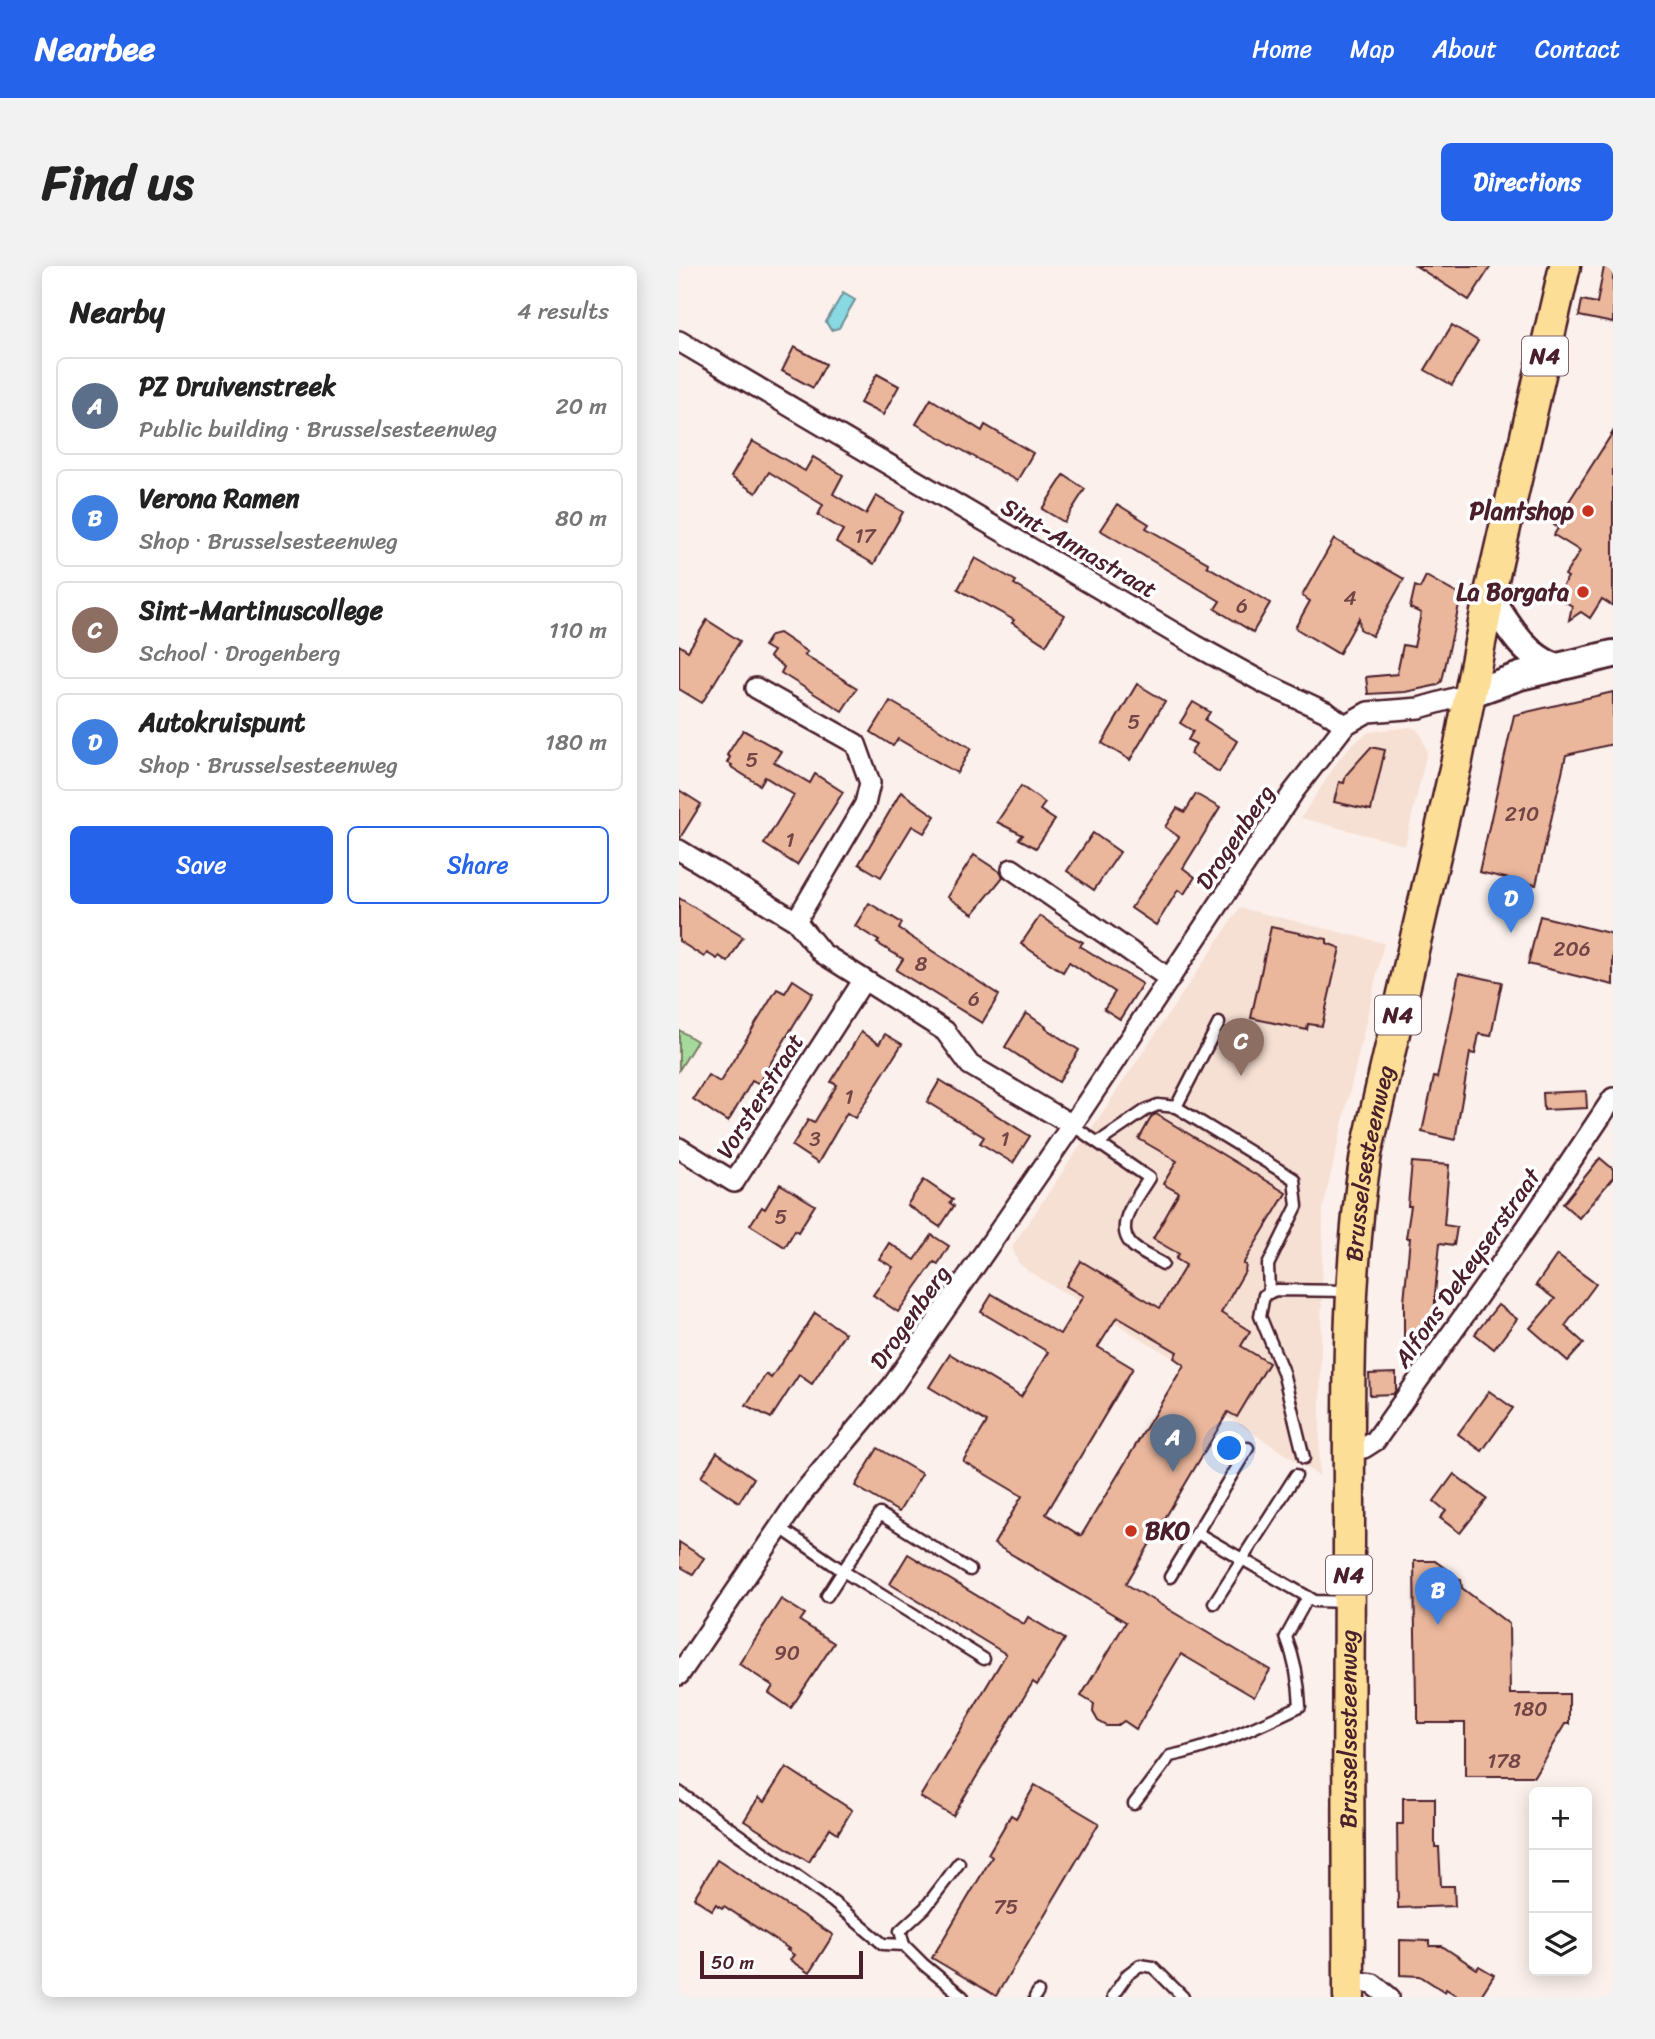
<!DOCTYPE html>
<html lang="en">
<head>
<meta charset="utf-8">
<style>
	body { margin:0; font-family:Sriracha,sans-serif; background:#f2f2f2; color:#222 }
	.controls { position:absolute; right:21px; bottom:21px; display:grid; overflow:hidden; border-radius:10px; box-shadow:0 4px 18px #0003 }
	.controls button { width:63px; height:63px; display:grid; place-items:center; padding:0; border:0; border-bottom:2px solid #e0e0e0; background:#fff; color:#222; font:35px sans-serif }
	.scale { position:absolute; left:21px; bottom:18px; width:163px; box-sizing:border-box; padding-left:7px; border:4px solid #4a1f2b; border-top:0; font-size:19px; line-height:24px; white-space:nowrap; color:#4a1f2b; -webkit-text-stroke:5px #fff; paint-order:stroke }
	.you { position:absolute; left:551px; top:1183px; width:24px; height:24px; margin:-18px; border:5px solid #fff; border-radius:50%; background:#1a73e8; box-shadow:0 0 0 10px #1a73e833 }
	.badge { display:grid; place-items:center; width:46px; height:46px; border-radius:50%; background:#2563eb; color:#fff; font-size:23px; font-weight:700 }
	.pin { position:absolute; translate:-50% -58px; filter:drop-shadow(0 2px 4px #0008) }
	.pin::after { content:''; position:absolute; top:37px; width:24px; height:21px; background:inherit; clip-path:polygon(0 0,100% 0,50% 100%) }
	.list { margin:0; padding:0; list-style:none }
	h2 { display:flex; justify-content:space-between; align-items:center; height:91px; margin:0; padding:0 28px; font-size:30px }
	h2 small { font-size:23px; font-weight:400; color:#767676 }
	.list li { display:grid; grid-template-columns:46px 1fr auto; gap:21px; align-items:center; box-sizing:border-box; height:98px; margin:0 14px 14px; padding:0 14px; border:2px solid #e0e0e0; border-radius:10px }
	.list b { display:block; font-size:26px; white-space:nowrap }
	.list p { margin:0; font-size:23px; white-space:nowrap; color:#767676 }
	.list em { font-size:23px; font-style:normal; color:#767676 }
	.actions { display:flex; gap:14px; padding:21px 28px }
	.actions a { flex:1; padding:16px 0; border:2px solid #2563eb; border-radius:10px; text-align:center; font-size:24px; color:#2563eb }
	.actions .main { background:#2563eb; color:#fff }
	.icon { flex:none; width:38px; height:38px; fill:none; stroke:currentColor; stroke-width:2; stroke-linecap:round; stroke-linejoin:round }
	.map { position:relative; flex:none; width:934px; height:1731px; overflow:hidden; border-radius:10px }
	header { display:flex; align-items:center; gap:42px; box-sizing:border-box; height:98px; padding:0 35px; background:#2563eb; color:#fff }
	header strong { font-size:33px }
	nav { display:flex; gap:38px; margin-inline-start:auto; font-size:24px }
	.intro { display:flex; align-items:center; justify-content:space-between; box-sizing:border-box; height:168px; padding:0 42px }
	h1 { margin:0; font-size:49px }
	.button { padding:18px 32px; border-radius:10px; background:#2563eb; color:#fff; font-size:24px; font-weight:700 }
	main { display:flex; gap:42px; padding:0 42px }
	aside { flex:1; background:#fff; border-radius:10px; box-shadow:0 4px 18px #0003 }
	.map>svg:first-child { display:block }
	.built { fill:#f6dfd3 }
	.green { fill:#a5da9c; stroke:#787c64; stroke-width:2 }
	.water { fill:#88d9e2; stroke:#6f8f99; stroke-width:2 }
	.building { fill:#eab69c; stroke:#4a1f2b; stroke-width:2; fill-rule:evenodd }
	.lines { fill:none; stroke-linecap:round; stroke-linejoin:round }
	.lane-casing { stroke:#4a1f2b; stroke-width:15 }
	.street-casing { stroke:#4a1f2b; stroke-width:24 }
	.secondary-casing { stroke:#4a1f2b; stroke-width:32 }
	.primary-casing { stroke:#4a1f2b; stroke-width:35 }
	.lane { stroke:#fff; stroke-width:10 }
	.street { stroke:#fff; stroke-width:19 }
	.secondary { stroke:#fff; stroke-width:26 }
	.primary { stroke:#fcde96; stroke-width:30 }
	.poi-dot { fill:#c8321e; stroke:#fff; stroke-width:2.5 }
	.labels { text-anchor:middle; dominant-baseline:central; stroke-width:7; stroke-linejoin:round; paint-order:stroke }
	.number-label { font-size:21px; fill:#724547 }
	.shield { fill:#fff; stroke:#80626b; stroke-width:2 }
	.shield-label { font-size:23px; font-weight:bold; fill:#4a1f2b }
	.poi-label { font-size:24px; font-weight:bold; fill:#4a1f2b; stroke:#fff; text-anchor:end }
	.street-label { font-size:24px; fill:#4a1f2b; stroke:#fff }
</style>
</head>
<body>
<header>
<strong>Nearbee</strong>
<nav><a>Home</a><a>Map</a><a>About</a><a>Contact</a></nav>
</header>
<div class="intro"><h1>Find us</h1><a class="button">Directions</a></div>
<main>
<aside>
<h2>Nearby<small>4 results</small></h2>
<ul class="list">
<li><span class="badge" style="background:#5c6f8a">A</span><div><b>PZ Druivenstreek</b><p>Public building · Brusselsesteenweg</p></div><em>20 m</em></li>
<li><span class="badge" style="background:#3f7fe0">B</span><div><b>Verona Ramen</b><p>Shop · Brusselsesteenweg</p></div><em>80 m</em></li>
<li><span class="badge" style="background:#8d6e63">C</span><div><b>Sint-Martinuscollege</b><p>School · Drogenberg</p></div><em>110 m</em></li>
<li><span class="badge" style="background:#3f7fe0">D</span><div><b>Autokruispunt</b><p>Shop · Brusselsesteenweg</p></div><em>180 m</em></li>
</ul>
<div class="actions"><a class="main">Save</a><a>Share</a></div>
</aside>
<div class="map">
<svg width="934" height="1731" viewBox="0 0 934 1731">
	<rect width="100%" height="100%" fill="#fbf0eb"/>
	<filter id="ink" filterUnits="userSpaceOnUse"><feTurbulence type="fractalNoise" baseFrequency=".0143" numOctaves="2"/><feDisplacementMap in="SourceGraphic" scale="14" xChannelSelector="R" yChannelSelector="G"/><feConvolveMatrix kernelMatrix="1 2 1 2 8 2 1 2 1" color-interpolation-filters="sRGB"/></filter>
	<g filter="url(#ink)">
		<!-- built -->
		<g class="built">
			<path d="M730 461 737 463 742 469 748 486 726 579 622 552 659 495 673 478 690 466Z"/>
			<path d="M561 642 705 677 644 942 640 1210 532 1140 523 1109 349 1005 339 996 333 981Z"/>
		</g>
		<!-- green -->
		<path class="green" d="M0 764 18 775 0 804Z"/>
		<!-- water -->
		<path class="water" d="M164 27 176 34 160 62 152 64 147 56Z"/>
		<!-- building -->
		<g class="building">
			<path d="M737 0H812L790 34Z"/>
			<path d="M925 1H934V57L900 50 903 34 918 37Z"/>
			<path d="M773 59 799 75 773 119 746 104Z"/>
			<path d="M115 81 147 98 134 122 103 105Z"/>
			<path d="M198 108 220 120 204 149 181 137Z"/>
			<path d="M252 133 303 165 306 159 354 187 338 215 237 158Z"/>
			<path d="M934 166V340L923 333 911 352 902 346 890 354 893 340 877 330 889 311 886 309 901 285 875 269 879 262 875 259Z"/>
			<path d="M73 175 126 205 134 191 164 209 154 228 187 248 197 230 224 246 195 298 157 276 164 264 139 249 144 239 90 206 77 227 52 211Z"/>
			<path d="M385 209 406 223 385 256 363 243Z"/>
			<path d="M438 238 470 258 467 262 529 297 528 300 591 337 574 366 536 343 541 335 421 264Z"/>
			<path d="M655 273 725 313 693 370 681 363 680 352 660 388 616 362 631 335 623 330Z"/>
			<path d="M296 292 337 315 335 318 385 349 367 379 333 357 335 354 279 323Z"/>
			<path d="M747 310 782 330 763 415 759 419 726 426 689 428 687 411 718 408 724 379 735 381 742 347 731 342 736 320 741 322Z"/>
			<path d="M28 354 61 375 23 437 0 423V379L9 385Z"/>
			<path d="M100 367 128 386 125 389 178 422 163 445 102 407 105 401 90 391 94 385 85 380 92 369Z"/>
			<path d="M458 418 486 435 451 494 423 477Z"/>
			<path d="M934 426V478L887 489 857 619 800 606 835 449Z"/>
			<path d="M211 435 292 482 278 507 219 473 214 480 192 466Z"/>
			<path d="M514 436 531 446 526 454 558 475 540 506 511 488 517 478 509 474 514 465 501 457Z"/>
			<path d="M64 464 102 485 95 496 131 517 136 508 164 526 118 599 85 578 115 529 86 511 81 519 52 501 53 499 48 497 51 491 48 489Z"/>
			<path d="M692 481 706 484 692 544 655 536 660 516 665 517 667 509Z"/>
			<path d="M342 520 366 537 361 544 376 554 357 582 340 573 344 569 318 556Z"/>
			<path d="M0 524 22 538 1 572H0Z"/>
			<path d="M222 526 256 550 245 567 233 560 202 611 180 598Z"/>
			<path d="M517 528 541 542 504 602 516 611 505 628 499 624 477 659 452 642 500 571 486 561 498 542 506 546Z"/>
			<path d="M414 567 441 586 415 624 388 605Z"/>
			<path d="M295 589 321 606 324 611 294 648 268 631Z"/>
			<path d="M0 632 64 671 49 696 40 690 38 693 28 687 25 691 0 675Z"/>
			<path d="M190 637 223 657 220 663 320 729 303 757 217 704 224 693 198 677 200 675 176 660Z"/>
			<path d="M361 650 388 668 404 676 401 680 463 718 441 753 425 743 436 726 390 696 384 706 342 678Z"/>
			<path d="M861 650 934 668V719L849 698Z"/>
			<path d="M592 661 648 673V677L661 682 643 760 629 758 628 764 572 752Z"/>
			<path d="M780 707 823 716 812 770 800 768 796 788 791 787 776 874 743 866 755 811 758 812Z"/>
			<path d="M114 714 134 727 79 818 73 815 49 856 14 833 29 809 41 816 98 723 106 727Z"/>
			<path d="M347 747 367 761 366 762 400 784 380 816 326 781Z"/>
			<path d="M182 766 200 778 206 768 223 778 176 852 168 847 139 897 113 880 129 854 135 857 158 819 152 816Z"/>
			<path d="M261 814 351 870 334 897 301 877 305 871 248 836Z"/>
			<path d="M907 825 908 842 865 844 864 827Z"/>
			<path d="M477 848 607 927 564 998 567 999 566 1005 542 1047 571 1065 562 1080 590 1097 558 1151 549 1146 447 1318 591 1404 575 1431 502 1388 457 1463 445 1455 438 1460H428L419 1455 414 1446 415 1438 402 1430 447 1356 315 1278 343 1230 284 1195 308 1156 250 1121 271 1088 342 1131 369 1086 302 1046 313 1028 381 1068 404 1030 387 1020 402 995 481 1042 507 999 497 993 500 988 474 973 500 927 484 918 498 895 460 873 473 850ZM438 1051 498 1086 495 1092 505 1099 402 1270 367 1248 454 1102 419 1081Z"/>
			<path d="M921 892 934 903V912L900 952 884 938Z"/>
			<path d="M733 896 770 899 765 959 778 961 775 979 761 977 756 1028V1068H746V1077H725V1035L731 972H727L732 940H729Z"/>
			<path d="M245 914 274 934 271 937 275 940 261 961 228 939Z"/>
			<path d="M101 918 136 939 119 966 116 964 106 981 71 959 83 941 86 943Z"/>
			<path d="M253 969 270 980 259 998 255 996 219 1046 194 1029 214 1001 200 993 210 977 236 994Z"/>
			<path d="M878 989 917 1018 886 1060 905 1077 889 1095 851 1062 876 1033 857 1019Z"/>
			<path d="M819 1039 838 1053 815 1083 796 1068Z"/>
			<path d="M136 1047 166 1067 133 1118 120 1109 92 1152 67 1139 87 1108 92 1112 110 1085H112Z"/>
			<path d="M717 1107V1124L714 1128 691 1129 690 1108Z"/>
			<path d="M810 1125 834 1142 803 1185 779 1168Z"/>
			<path d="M199 1182 243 1208 220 1246 176 1220Z"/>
			<path d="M38 1186 75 1212 60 1236 22 1211Z"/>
			<path d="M775 1208 808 1233 781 1267 761 1252 767 1245 755 1235Z"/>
			<path d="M0 1276 25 1292 14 1308 0 1300Z"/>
			<path d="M229 1288 345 1358 349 1351 386 1373 358 1419 354 1416 274 1550 241 1531 327 1388 211 1318Z"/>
			<path d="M735 1295H756L782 1314 783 1322 830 1358 831 1428H890V1458H886L855 1510H786V1457H739V1438H737Z"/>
			<path d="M102 1333 126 1348 121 1355 155 1377 112 1442 90 1427 94 1420 60 1398Z"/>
			<path d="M107 1501 173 1544 159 1567 151 1562 130 1596 65 1555 79 1532 85 1536Z"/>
			<path d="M356 1519 420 1557 317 1730 253 1692 313 1591 309 1588 332 1549 337 1552Z"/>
			<path d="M724 1532H756V1581H760L762 1620H775L776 1640 719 1642 718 1558H724Z"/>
			<path d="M38 1594 154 1669 130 1707 111 1694 115 1689 108 1684 110 1683 45 1640 43 1642 37 1638 33 1644 15 1632Z"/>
			<path d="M721 1674 751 1675V1680H763L798 1703 800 1700 815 1709 801 1731H780L767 1723 766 1726 741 1710 721 1709Z"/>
		</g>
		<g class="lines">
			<!-- lane casing -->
			<g class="lane-casing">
				<g id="lane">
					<path d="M540 757 497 841 615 913 618 940 589 999 590 1027"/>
					<path d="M393 859 470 912C460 929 435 957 451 977 458 986 474 992 484 998"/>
					<path d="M420 876 467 844 479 839 497 841"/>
					<path d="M625 1192 604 1106 581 1050 585 1029 597 1024 671 1025"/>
					<path d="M100 1261 164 1305 201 1248 291 1304"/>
					<path d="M518 1267 636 1335 667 1336"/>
					<path d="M491 1311 569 1182"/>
					<path d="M148 1330 164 1305 305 1393"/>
					<path d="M535 1337 617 1209"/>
					<path d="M0 1526 154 1636 204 1678 225 1679 244 1698 284 1731"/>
					<path d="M455 1538 491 1490C537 1481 579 1460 621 1440 620 1414 616 1394 607 1371L629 1331"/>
					<path d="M225 1679 221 1665 246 1642 280 1597"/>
					<path d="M356 1731 359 1726"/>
					<path d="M433 1731 449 1708 461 1699 474 1701 504 1731"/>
				</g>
			</g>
			<!-- street casing -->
			<g class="street-casing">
				<g id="street">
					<path d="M0 75 516 379 587 418 647 446 666 459 689 446 740 442 790 428"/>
					<path d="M77 422 177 478 191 517 186 538 117 655"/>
					<path d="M0 584 117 655 143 687 266 765 291 799 393 859"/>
					<path d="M333 603 491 713"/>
					<path d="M0 882 55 916 184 715"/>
					<path d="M670 1185 685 1182 696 1175 848 961 934 832"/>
					<path d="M0 1409 123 1228 214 1119 393 859 615 525 666 459"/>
					<path d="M669 1714 694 1718 710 1731"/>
				</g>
			</g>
			<!-- secondary casing -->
			<g class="secondary-casing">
				<g id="secondary">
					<path d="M810 331C830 361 843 388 877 402"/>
					<path d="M790 428 841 410 934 388"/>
				</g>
			</g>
			<!-- primary casing -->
			<g class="primary-casing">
				<g id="primary">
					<path id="s1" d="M670 1731C669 1577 669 1423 670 1269 670 1142 667 1014 687 888L778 494 810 331 886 0"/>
				</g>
			</g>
			<!-- lane -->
			<use href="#lane" class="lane"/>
			<!-- street -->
			<use href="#street" class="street"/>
			<!-- secondary -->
			<use href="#secondary" class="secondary"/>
			<!-- primary -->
			<use href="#primary" class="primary"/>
		</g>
	</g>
	<!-- markers -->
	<g class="poi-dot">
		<circle cx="909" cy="245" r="7"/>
		<circle cx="904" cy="326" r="7"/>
		<circle cx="452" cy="1265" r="7"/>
	</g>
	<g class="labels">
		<!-- number labels -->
		<g class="number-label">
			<text x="186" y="270">17</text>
			<text x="671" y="332">4</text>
			<text x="563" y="340">6</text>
			<text x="455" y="456">5</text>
			<text x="73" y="494">5</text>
			<text x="843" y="548">210</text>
			<text x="111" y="574">1</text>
			<text x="893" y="683">206</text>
			<text x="242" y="698">8</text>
			<text x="295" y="733">6</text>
			<text x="170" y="831">1</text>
			<text x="136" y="873">3</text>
			<text x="326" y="873">1</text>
			<text x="102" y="951">5</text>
			<text x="108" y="1387">90</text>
			<text x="851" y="1443">180</text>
			<text x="825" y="1495">178</text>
			<text x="327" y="1641">75</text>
		</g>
		<!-- shield labels -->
		<g class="shield">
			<rect x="843" y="70.5" width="46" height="39" rx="5"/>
			<rect x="696" y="729.5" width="46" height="39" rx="5"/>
			<rect x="647" y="1289.5" width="46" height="39" rx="5"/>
		</g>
		<g class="shield-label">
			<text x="866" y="90">N4</text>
			<text x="719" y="749">N4</text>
			<text x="670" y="1309">N4</text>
		</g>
		<!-- poi labels -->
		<g class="poi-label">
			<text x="895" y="245">Plantshop</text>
			<text x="890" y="326">La Borgata</text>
			<text x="466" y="1265" text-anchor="start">BKO</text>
		</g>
		<!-- street labels -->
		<g class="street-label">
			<text transform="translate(400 282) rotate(30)">Sint-Annastraat</text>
			<text transform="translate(556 571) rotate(-56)">Drogenberg</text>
			<text transform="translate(81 830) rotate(-58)">Vorsterstraat</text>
			<text stroke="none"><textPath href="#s1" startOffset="835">Brusselsesteenweg</textPath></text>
			<text transform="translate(788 1002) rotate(-55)">Alfons Dekeyserstraat</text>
			<text transform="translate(231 1051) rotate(-55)">Drogenberg</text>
			<text stroke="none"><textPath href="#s1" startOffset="268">Brusselsesteenweg</textPath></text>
		</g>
	</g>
</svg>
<div class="controls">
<button>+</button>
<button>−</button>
<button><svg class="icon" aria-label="layers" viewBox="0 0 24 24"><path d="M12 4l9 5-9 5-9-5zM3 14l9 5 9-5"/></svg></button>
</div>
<div class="scale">50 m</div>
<div class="you"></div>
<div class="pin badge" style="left:494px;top:1206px;background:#5c6f8a">A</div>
<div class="pin badge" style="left:759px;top:1359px;background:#3f7fe0">B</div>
<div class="pin badge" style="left:562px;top:810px;background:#8d6e63">C</div>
<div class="pin badge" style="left:832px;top:667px;background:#3f7fe0">D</div>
</div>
</main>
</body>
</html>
